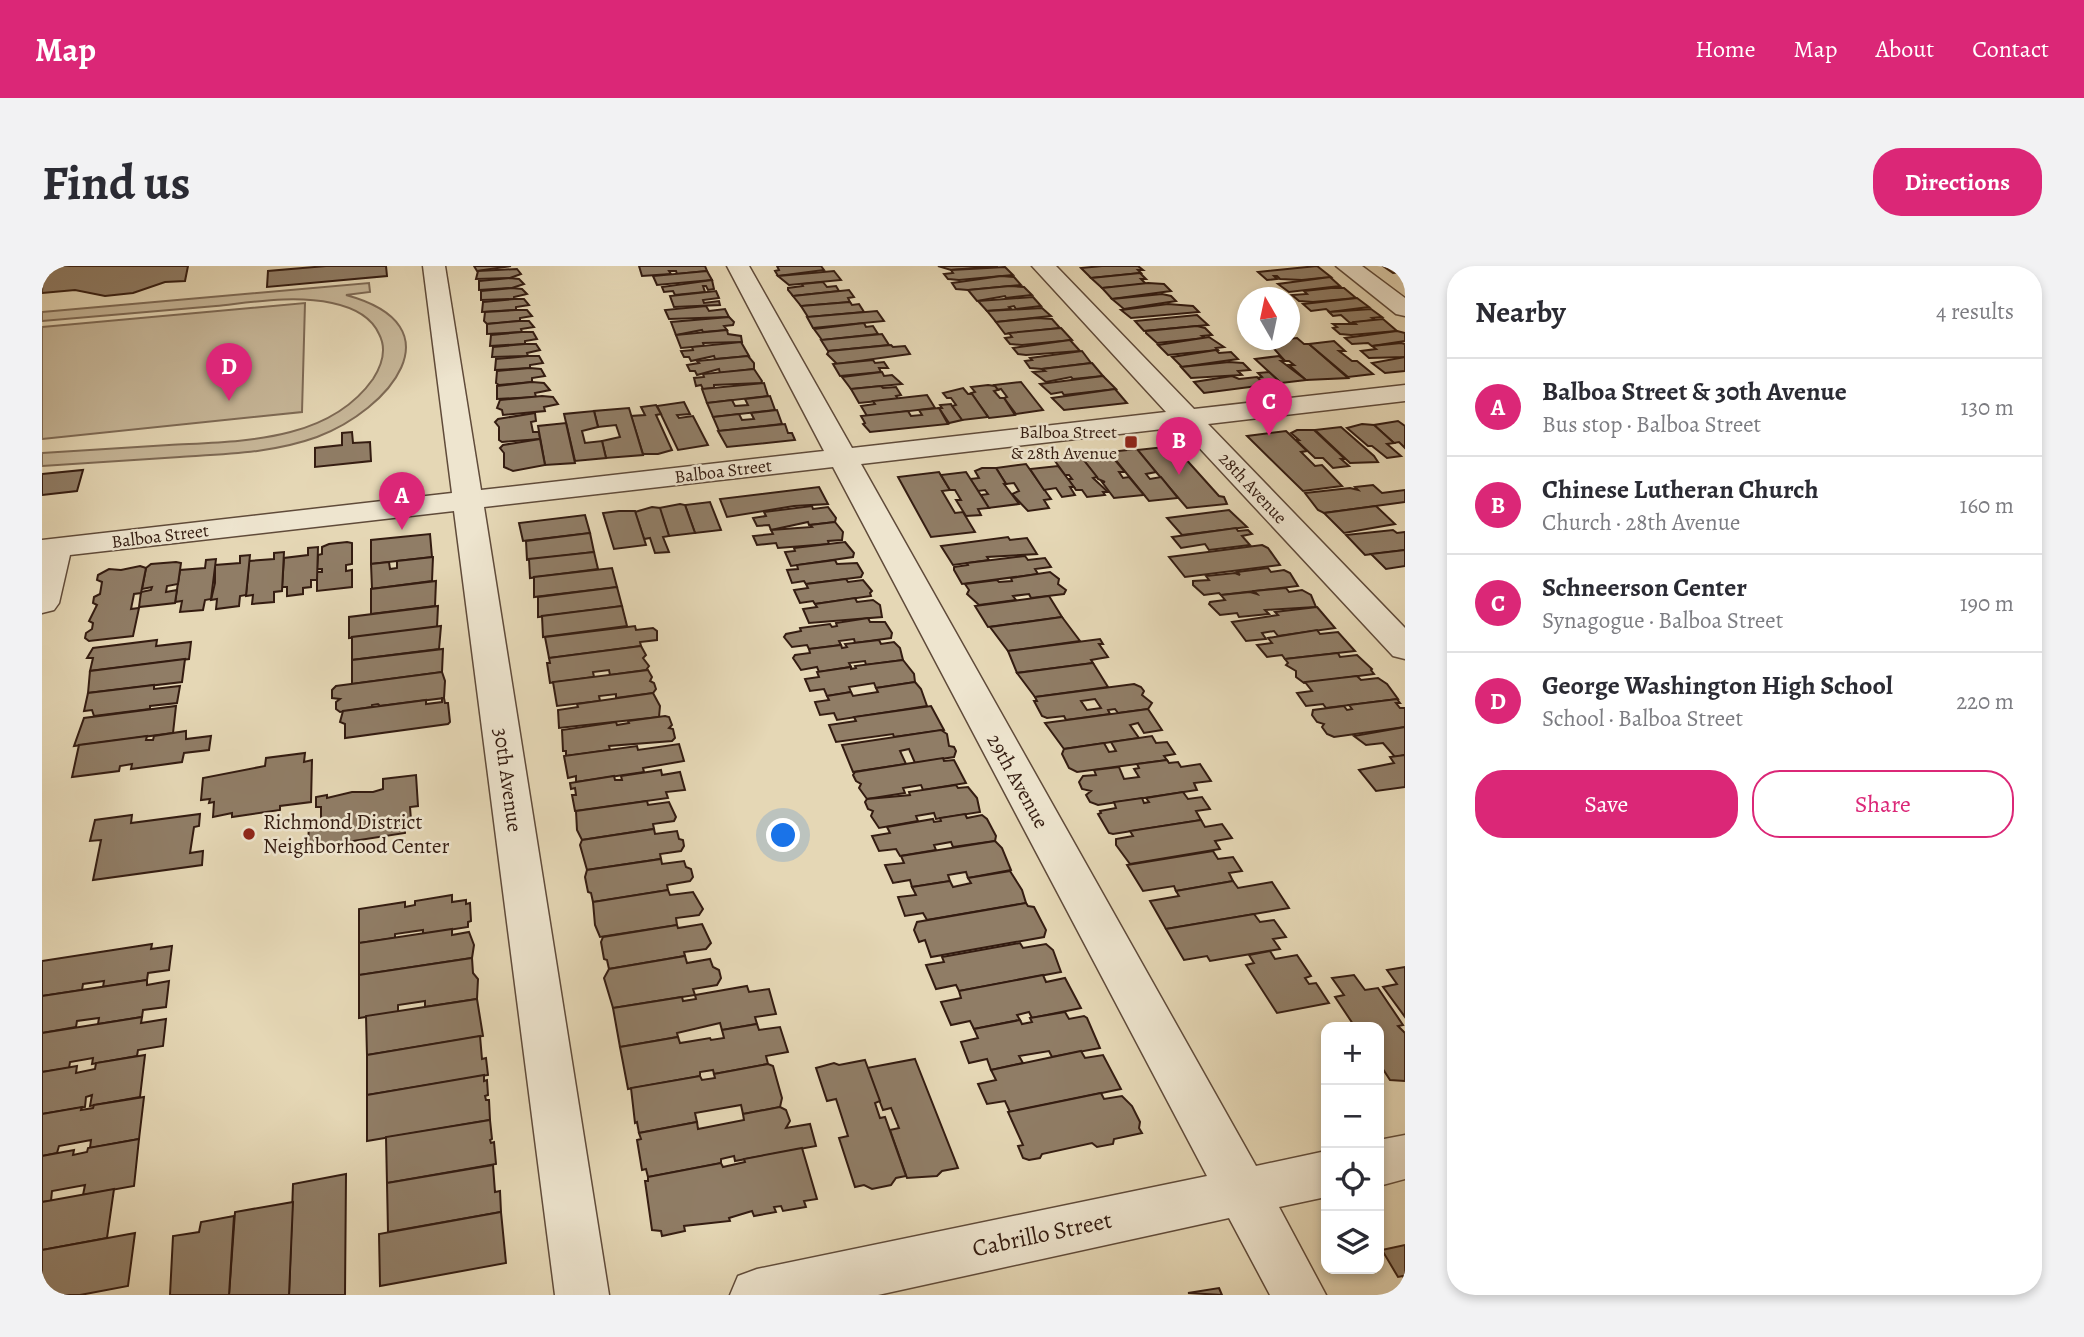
<!DOCTYPE html>
<html lang="en">
<head>
<meta charset="utf-8">
<style>
	body { margin:0; font-family:Alegreya,serif; background:#f2f2f3; color:#2b2b33 }
	.controls { position:absolute; right:21px; bottom:21px; display:grid; overflow:hidden; border-radius:14px; box-shadow:0 4px 10px #0003 }
	.controls button { width:63px; height:63px; display:grid; place-items:center; padding:0; border:0; border-bottom:2px solid #e1e1e2; background:#fff; color:#2b2b33; font:35px sans-serif }
	.compass { position:absolute; left:1195px; top:21px; width:63px; height:63px; border-radius:50%; background:#fff; box-shadow:0 4px 10px #0003; rotate:351deg }
	.you { position:absolute; left:742px; top:570px; width:24px; height:24px; margin:-18px; border:5px solid #fff; border-radius:50%; background:#1a73e8; box-shadow:0 0 0 10px #1a73e833 }
	.badge { display:grid; place-items:center; width:46px; height:46px; border-radius:50%; background:#db2777; color:#fff; font-size:23px; font-weight:700 }
	.pin { position:absolute; translate:-50% -58px; filter:drop-shadow(0 2px 4px #0008) }
	.pin::after { content:''; position:absolute; top:37px; width:24px; height:21px; background:inherit; clip-path:polygon(0 0,100% 0,50% 100%) }
	.list { margin:0; padding:0; list-style:none }
	h2 { display:flex; justify-content:space-between; align-items:center; height:91px; margin:0; padding:0 28px; font-size:30px }
	h2 small { font-size:23px; font-weight:400; color:#7c7c81 }
	.list li { display:grid; grid-template-columns:46px 1fr auto; gap:21px; align-items:center; box-sizing:border-box; height:98px; padding:0 28px; border-top:2px solid #e1e1e2 }
	.list b { display:block; font-size:26px; white-space:nowrap }
	.list p { margin:0; font-size:23px; white-space:nowrap; color:#7c7c81 }
	.list em { font-size:23px; font-style:normal; color:#7c7c81 }
	.actions { display:flex; gap:14px; padding:21px 28px }
	.actions a { flex:1; padding:16px 0; border:2px solid #db2777; border-radius:28px; text-align:center; font-size:24px; color:#db2777 }
	.actions .main { background:#db2777; color:#fff }
	.icon { flex:none; width:38px; height:38px; fill:none; stroke:currentColor; stroke-width:2; stroke-linecap:round; stroke-linejoin:round }
	.map { position:relative; flex:none; width:1363px; height:1029px; overflow:hidden; border-radius:28px }
	header { display:flex; align-items:center; gap:42px; box-sizing:border-box; height:98px; padding:0 35px; background:#db2777; color:#fff }
	header strong { font-size:33px }
	nav { display:flex; gap:38px; margin-inline-start:auto; font-size:24px }
	.intro { display:flex; align-items:center; justify-content:space-between; box-sizing:border-box; height:168px; padding:0 42px }
	h1 { margin:0; font-size:49px }
	.button { padding:18px 32px; border-radius:28px; background:#db2777; color:#fff; font-size:24px; font-weight:700 }
	main { display:flex; gap:42px; padding:0 42px }
	aside { flex:1; background:#fff; border-radius:28px; box-shadow:0 4px 10px #0003 }
	.map>svg:first-child { display:block }
	.green { fill:#c7b799; stroke:#7e6a55; stroke-width:2 }
	.building { fill:#907d66; stroke:#341c11; stroke-width:2; fill-rule:evenodd }
	.lines { fill:none; stroke-linecap:round; stroke-linejoin:round }
	.minor-casing { stroke:#604b3a; stroke-width:3 }
	.minor { fill:#eee5cf; fill-rule:evenodd }
	.poi-dot { fill:#8f2418; stroke:#eee5cf; stroke-width:2.5 }
	.labels { text-anchor:middle; dominant-baseline:central; stroke-width:5; stroke-linejoin:round; paint-order:stroke }
	.far-poi-label { font-size:18px; fill:#341c11; stroke:#eee5cf; text-anchor:end }
	.far-street-label { font-size:18px; fill:#341c11; stroke:#eee5cf }
	.street-label { font-size:21px; fill:#341c11; stroke:#eee5cf }
	.poi-label { font-size:21px; fill:#341c11; stroke:#eee5cf; text-anchor:start }
	.near-street-label { font-size:24px; fill:#341c11; stroke:#eee5cf }
</style>
</head>
<body>
<header>
<strong>Map</strong>
<nav><a>Home</a><a>Map</a><a>About</a><a>Contact</a></nav>
</header>
<div class="intro"><h1>Find us</h1><a class="button">Directions</a></div>
<main>
<div class="map">
<svg width="1363" height="1029" viewBox="0 0 1363 1029">
	<rect width="100%" height="100%" fill="#e5d7b5"/>
	<filter id="stains"><feTurbulence type="fractalNoise" baseFrequency=".00286" numOctaves="4"/><feColorMatrix values="0 0 0 0 .2 0 0 0 0 .09 0 0 0 0 .02 0 0 0 .5 -.17"/></filter>
	<radialGradient id="worn" r=".72"><stop offset=".6" stop-color="#630" stop-opacity="0"/><stop offset="1" stop-color="#630" stop-opacity=".3"/></radialGradient>
	<!-- green -->
	<g class="green">
		<path d="M327 17 328 26 304 29C418 60 347 144 275 171 231 187 185 188 138 191 92 194 46 197 0 200V187C42 184 85 182 127 179 197 175 286 177 331 113 340 99 345 83 337 68 329 50 309 41 290 37 252 29 212 36 174 40 116 45 58 50 0 55V46Z"/>
		<path d="M263 37 260 146 0 173V61Z"/>
	</g>
	<!-- building -->
	<g class="building">
		<path d="M1 0H146L143 15 123 16 91 27 63 30 33 24 0 27Z"/>
		<path d="M284 0H344L345 10 225 21 226 5Z"/>
		<path d="M432 0H469L435 5Z"/>
		<path d="M597 0H663L665 5 635 8 634 5H627L629 8 600 10Z"/>
		<path d="M735 0H779L782 4 736 10 733 5 737 4Z"/>
		<path d="M896 0H956L909 4Z"/>
		<path d="M1060 0H1096L1101 4H1096L1099 7 1049 12 1039 2Z"/>
		<path d="M1275 0 1289 11 1260 14 1238 13 1235 10H1232L1235 13 1225 14 1216 6Z"/>
		<path d="M1341 0H1363V6L1351 7Z"/>
		<path d="M963 1 971 9 917 14 906 13 902 8 911 7 909 4Z"/>
		<path d="M475 3 479 8 468 12 434 13 436 5Z"/>
		<path d="M665 5 670 14 615 19 611 10Z"/>
		<path d="M792 5 799 14 747 19 736 10Z"/>
		<path d="M1098 7 1104 13H1099L1104 18 1060 22 1049 12Z"/>
		<path d="M959 10 972 11 979 19 926 24 914 23 910 17Z"/>
		<path d="M1288 11 1298 20 1247 26 1236 18Z"/>
		<path d="M468 12 477 13 482 18 470 22 437 24V15Z"/>
		<path d="M670 14 672 23 666 24 664 20H661L663 26 633 29 631 25 622 26 620 21Z"/>
		<path d="M781 16 785 21 794 20 797 25 751 30 746 24V22L761 20 760 18Z"/>
		<path d="M1106 17 1122 18 1129 25 1070 33 1060 22Z"/>
		<path d="M968 20 982 21 990 29 964 32 963 30 935 35 926 24Z"/>
		<path d="M470 22 480 23 485 28 472 31V33L439 34V25Z"/>
		<path d="M1289 22H1302L1314 32 1271 36 1257 35 1250 29 1265 28 1262 25Z"/>
		<path d="M807 24 812 31 806 32 808 36 759 40 751 30Z"/>
		<path d="M674 25 677 32 661 34 662 37 677 35 678 39 632 41 628 30Z"/>
		<path d="M1120 28 1129 30 1134 35 1082 43 1070 33Z"/>
		<path d="M991 31 999 40 974 43 972 40 967 41 969 43 945 45 936 35Z"/>
		<path d="M1315 32 1327 41 1288 46 1284 43 1269 45 1261 38Z"/>
		<path d="M472 33H482L487 39 474 41V44L440 46 441 36Z"/>
		<path d="M808 36 810 39 817 38 822 46 766 51 759 40Z"/>
		<path d="M1126 38 1151 40 1157 46 1089 52 1079 44Z"/>
		<path d="M664 40 667 45 683 43 687 51 627 53 623 44Z"/>
		<path d="M1000 42 1009 50 954 56 945 45Z"/>
		<path d="M1329 43 1340 51 1330 52 1333 54 1308 57 1299 49 1291 50 1287 46Z"/>
		<path d="M474 44H485L490 50 478 52V55L445 58 442 55 443 46Z"/>
		<path d="M835 45 842 55 771 62 765 51Z"/>
		<path d="M1155 49 1166 59 1102 65 1093 55Z"/>
		<path d="M687 51 692 56 691 59 682 60 685 64 661 66 660 64 634 69 629 56Z"/>
		<path d="M995 52 1010 53 1018 62 963 68 954 56Z"/>
		<path d="M1341 53 1355 65 1309 69 1298 68 1291 62 1295 61 1291 58H1314L1312 56Z"/>
		<path d="M477 55H487L492 61 479 63 480 66 445 68V58Z"/>
		<path d="M822 57 824 61 831 60 836 68 780 74 772 63Z"/>
		<path d="M1155 60 1163 62 1170 69 1160 70 1163 72 1115 77 1104 67V65Z"/>
		<path d="M1019 62 1030 74 980 79 968 78 963 72 970 71 967 67Z"/>
		<path d="M685 64 686 68 699 70 700 76 661 77 662 80 639 82 634 69Z"/>
		<path d="M1355 65 1363 67V75L1330 80 1326 77 1310 78 1303 72Z"/>
		<path d="M480 66H491L495 73 483 75V78L448 80 449 69Z"/>
		<path d="M840 68 847 79 786 85 779 74Z"/>
		<path d="M1167 71 1182 81 1174 82 1176 84 1126 89 1116 79Z"/>
		<path d="M1255 72 1262 78H1267L1306 112 1264 114 1247 99H1252L1247 95H1243L1225 75Z"/>
		<path d="M1028 74 1038 85 984 89 976 88 971 82Z"/>
		<path d="M1292 75 1303 85H1297L1310 95H1315L1331 108 1306 111 1267 78Z"/>
		<path d="M699 76 707 90 673 93 672 90 649 95 647 91H642L639 85 651 84 650 81Z"/>
		<path d="M1359 77 1363 78V91L1327 92 1319 85 1334 83 1330 80Z"/>
		<path d="M483 78H494L498 84 485 87 486 90 450 91 451 81Z"/>
		<path d="M849 79 851 81 863 80 868 88 795 98 785 88 787 85Z"/>
		<path d="M1174 84 1177 87 1189 86 1196 93 1140 101 1130 91Z"/>
		<path d="M1040 85 1049 97 1000 103 988 102 983 95 990 94 988 92Z"/>
		<path d="M486 90H497L501 97 488 99V102L453 104 454 93Z"/>
		<path d="M706 90 712 97V103L678 107 677 103 655 109 653 105H648L645 99 657 97 655 95Z"/>
		<path d="M1237 90 1243 95H1239L1264 114 1239 117 1213 93Z"/>
		<path d="M1363 91V105L1343 107 1330 97Z"/>
		<path d="M831 94 833 97 842 96 846 102H837L839 106 798 110 791 98Z"/>
		<path d="M1187 96 1201 97 1208 104 1196 105 1200 109 1149 112 1139 101Z"/>
		<path d="M1050 97 1061 110 1031 113 1029 111 1004 116 991 106 1003 105 1000 103Z"/>
		<path d="M488 102 499 103 503 110 490 112V116L457 119 454 117 455 105Z"/>
		<path d="M712 103 720 115 719 117 672 119V122L661 123 659 119 654 120 652 112 662 111 661 108Z"/>
		<path d="M840 106 842 110 850 109 860 118 809 123 800 111Z"/>
		<path d="M1227 106 1239 117 1240 118 1224 120 1215 112 1220 111 1216 107Z"/>
		<path d="M1061 110 1074 123 1022 129 1020 126 1009 128 998 118Z"/>
		<path d="M1190 110 1197 113 1215 111 1223 119 1162 127 1152 116Z"/>
		<path d="M490 116 502 117 508 124 493 127 494 131 455 133V120Z"/>
		<path d="M979 116 1001 144 974 148 962 132 965 131 959 123 955 124 952 119Z"/>
		<path d="M722 117 726 130 665 137 660 123Z"/>
		<path d="M946 119 953 120 956 124 952 125 958 132H962L973 149 947 152 929 127 933 126 929 121Z"/>
		<path d="M839 120 841 122 854 121 859 129 854 130 856 133 817 137 809 123Z"/>
		<path d="M921 122 926 128H930L946 151 920 154 910 140 914 139 909 132H905L901 127Z"/>
		<path d="M1073 123 1085 137 1022 144 1010 132Z"/>
		<path d="M885 129 893 142 825 150 819 140 833 138 831 135Z"/>
		<path d="M500 130 511 131 516 138 502 141 503 145 461 149 460 144 455 142 458 134Z"/>
		<path d="M728 130 733 144 671 151 665 137 690 134 693 140 706 139 703 133Z"/>
		<path d="M642 136 648 148 635 149 637 152 651 150 666 179 636 184 615 140Z"/>
		<path d="M909 138 910 140 920 154 907 157 897 142H900L898 139Z"/>
		<path d="M614 139 619 148 614 149 630 184 616 188H601L589 150 603 149 599 141Z"/>
		<path d="M587 142 601 189 564 192 560 175 578 171 574 159 556 161 552 145Z"/>
		<path d="M897 142 906 158 828 166 821 158 823 157 819 150 866 145 869 150 880 149 877 144Z"/>
		<path d="M735 144 740 158 677 165 671 151 697 148 700 154 712 153 709 147Z"/>
		<path d="M552 145 556 161 540 165 543 177 560 175 564 192 533 195 522 148Z"/>
		<path d="M493 147 494 155 489 156 491 166H497L498 173 460 176 457 174V161L453 156 456 153Z"/>
		<path d="M1356 155 1363 160V182L1357 176 1352 177 1332 159Z"/>
		<path d="M524 157 533 197 503 199 496 160Z"/>
		<path d="M743 158 746 167H750L753 174 685 181 676 165Z"/>
		<path d="M1320 158 1332 159 1352 177 1345 178 1359 190 1345 192 1330 180H1326L1305 162Z"/>
		<path d="M1299 161 1332 190 1336 196 1308 197 1273 164Z"/>
		<path d="M1255 164H1272L1303 193H1299L1307 200 1291 202 1281 192H1273L1254 174H1257L1249 167Z"/>
		<path d="M1244 165 1265 185 1259 186 1273 200 1280 199 1300 220 1261 225 1205 170Z"/>
		<path d="M310 166 311 177 328 176 329 195 273 201V182L300 179V167Z"/>
		<path d="M498 173 503 199 471 205 462 201V187L458 182 461 179Z"/>
		<path d="M1132 180 1177 230 1182 231 1185 238 1145 242 1095 184Z"/>
		<path d="M1095 183 1114 206 1104 208 1108 213 1119 211 1136 232 1107 235 1067 186Z"/>
		<path d="M1068 188 1083 206H1077L1081 212 1087 211 1102 229 1072 232 1060 216H1063L1056 213 1040 192Z"/>
		<path d="M1029 192H1040L1055 211 1051 212 1066 226H1061L1063 229 1045 231 1040 224H1034L1026 213H1030L1027 209H1023L1013 195Z"/>
		<path d="M984 198 1009 233 1002 234 1007 242 986 245 970 228 977 225 972 217 964 218 954 202Z"/>
		<path d="M1016 200 1032 221H1028L1033 229 1020 231 1014 222 1002 224 988 203Z"/>
		<path d="M940 202H954L964 218H962L977 238 946 242 939 229 946 228 943 224 936 225 928 213 937 212 933 205Z"/>
		<path d="M41 204 35 225 0 229V208Z"/>
		<path d="M897 206 908 224 900 225 913 247 921 246 933 266 889 271 856 211Z"/>
		<path d="M924 206 947 242 936 243 939 249 924 250 914 234H919L913 224H908L899 209Z"/>
		<path d="M1331 219 1340 227 1363 224V236L1282 247 1276 244 1263 227 1308 222 1316 224 1313 221Z"/>
		<path d="M777 221 786 238 752 240 685 251 678 233Z"/>
		<path d="M668 236 679 264 653 267 643 239Z"/>
		<path d="M638 238 643 239 653 267 627 270 617 242Z"/>
		<path d="M770 240 771 243 786 241 794 252 793 256 767 259 766 256 729 264 727 259 715 260 711 252 724 250 722 246Z"/>
		<path d="M1334 240 1353 258 1302 267 1282 247Z"/>
		<path d="M610 241 618 242 627 270 621 271 627 286 613 287 608 272 602 273 593 246Z"/>
		<path d="M1187 244 1205 261 1140 269 1125 252Z"/>
		<path d="M577 245H593L604 279 572 283 561 247Z"/>
		<path d="M543 249 548 267 481 275 477 257Z"/>
		<path d="M793 256 801 266 800 274 786 275 787 278 736 282 734 277 715 279 711 270 731 268 729 264 770 261 768 259Z"/>
		<path d="M1194 262 1196 265 1206 264 1210 268 1200 270 1208 279 1167 284 1163 278 1139 282 1130 271Z"/>
		<path d="M1351 264 1355 267 1363 266V284L1323 289 1304 269Z"/>
		<path d="M548 267 552 286 485 294 484 275Z"/>
		<path d="M388 268 390 291 329 298V274Z"/>
		<path d="M966 271 968 274 985 272 995 288 945 291 947 294 911 299 899 280Z"/>
		<path d="M305 276 310 277V298L304 299V305L310 304V321L275 325V306H280V303H275L276 289 280 288V281L287 278Z"/>
		<path d="M803 276 812 287 811 291 749 300 743 286 753 285 752 282Z"/>
		<path d="M1220 279 1226 282 1238 299 1143 311 1127 291Z"/>
		<path d="M276 281 275 314H269V321L261 322V328L245 330V321H240L242 292 266 289V282Z"/>
		<path d="M1363 284V300L1344 303 1329 288Z"/>
		<path d="M242 286 240 325 232 326V336L210 338 211 329 204 330 207 295 232 293V287Z"/>
		<path d="M552 286 556 303 488 312 487 293Z"/>
		<path d="M208 289 204 329 198 330 197 340 174 343 175 333 169 334 173 317V299L198 297V290Z"/>
		<path d="M983 290 986 294 1003 292 1009 301 993 303 996 308 920 318 912 304V301L926 299 925 297Z"/>
		<path d="M391 291 390 315 330 323 329 298 347 296 348 303 355 302V295Z"/>
		<path d="M174 293 169 333 163 334 161 344 138 346 140 335 133 336 138 304 163 302 164 294Z"/>
		<path d="M793 294 795 298 815 297 821 307 819 311 764 318 762 315 750 317 745 304 756 303 755 299Z"/>
		<path d="M134 296 139 297 136 318 125 320 124 326 135 324 133 337 97 341 99 326 109 324 110 321 100 323 104 302 109 298Z"/>
		<path d="M98 300 104 302 99 327 92 328 89 343 97 342 91 370 47 375 43 372 44 367 50 363 51 357 47 355 55 339 51 337 52 331 58 328 60 316 55 314 56 309 67 303 79 304Z"/>
		<path d="M570 302 575 321 492 331V311Z"/>
		<path d="M1226 302 1229 306 1242 304 1248 307 1256 320 1179 329 1177 327 1162 329 1151 319V315L1167 314 1164 310 1193 307 1198 309 1195 306Z"/>
		<path d="M1008 306 1017 313 1016 318 1024 324 1022 328 989 332 987 328 971 330 974 334 937 339 925 328 927 324 923 318 955 314 957 316 970 315 969 312Z"/>
		<path d="M804 313 806 316 821 314 830 325 828 327 829 330 773 338 771 335 758 337 752 324 766 322 764 318Z"/>
		<path d="M394 315 393 340 329 348V323Z"/>
		<path d="M575 321 580 340 496 351V331Z"/>
		<path d="M1244 322 1247 326 1260 324 1269 329 1274 341 1223 344 1227 348 1197 351 1195 347 1178 349 1167 338 1168 336 1183 334 1179 329 1208 326 1215 328 1212 325Z"/>
		<path d="M1007 330 1020 351 946 361 933 340Z"/>
		<path d="M813 332 815 336 831 334 838 339 840 351 767 357 761 343 775 341 773 338Z"/>
		<path d="M396 340 395 361 307 372V351Z"/>
		<path d="M580 340 585 360 501 371 500 350Z"/>
		<path d="M1275 341 1293 362 1236 370 1232 365 1220 367 1224 373 1204 375 1190 356 1236 349 1233 346 1241 345Z"/>
		<path d="M1020 351 1038 375 966 385 948 361Z"/>
		<path d="M826 352 828 356H843L850 367 849 372 813 377 812 373 797 375 799 379 767 383 765 379 750 381 742 371 744 368 759 365 758 362 788 358 790 361 795 360 794 357Z"/>
		<path d="M399 360 397 383 310 394V371Z"/>
		<path d="M593 360 594 364 611 362 615 365V374L598 376 599 380 507 392 503 371Z"/>
		<path d="M1275 364 1278 368 1296 366 1313 385 1243 393 1240 389 1225 391 1215 379 1230 377 1226 372Z"/>
		<path d="M1058 373 1061 378H1057L1066 391 1049 394 1051 397 975 407 966 385Z"/>
		<path d="M115 374 114 380 149 376 147 393 48 405 51 392H45L51 382Z"/>
		<path d="M837 374 839 378 852 376 858 382 861 394 824 399 823 395 807 397 809 401 777 406 775 401 759 404 751 392 753 389 768 387 767 383 799 379 800 382 805 381 803 378Z"/>
		<path d="M599 380 604 389 601 392 607 400 604 404 568 409 567 404 551 406 552 411 508 417 505 397H508L507 392Z"/>
		<path d="M401 383 400 406 310 418V394Z"/>
		<path d="M1296 387 1298 391 1315 389 1330 403 1329 404 1332 408 1262 417 1254 411V405L1244 399 1246 397 1243 393Z"/>
		<path d="M143 393 140 416 46 427 48 405Z"/>
		<path d="M861 394 872 408 873 416 834 422 832 417 807 421 809 426 785 430 782 423 768 425 763 413 777 411 775 406 809 401V403L814 402 813 400Z"/>
		<path d="M1051 397 1066 421 993 431 975 407Z"/>
		<path d="M606 404 610 411 608 415 612 417 614 423 611 427 574 432V428L557 430 558 435 515 440 511 416Z"/>
		<path d="M400 406 403 415 402 432 338 440 336 438 330 439V441L298 446 294 443V436L298 433 290 432V424L294 420Z"/>
		<path d="M1315 410 1319 414 1336 412 1345 418 1356 433 1284 442 1281 438 1264 440 1255 427 1270 425 1263 416Z"/>
		<path d="M873 416 879 423 885 440 795 454 792 447 778 449 773 436 787 434 785 430 809 426 811 430 836 426 834 422Z"/>
		<path d="M1092 418 1099 421 1102 425 1100 429 1110 437 1106 443 1076 447 1073 443 1066 444 1068 448 1024 454 1022 450 1005 452 1000 450 992 435H995L993 431ZM1053 433 1059 442 1045 444 1039 435Z"/>
		<path d="M112 419V423L138 420 135 437 108 440V443L52 450 50 444 42 445 46 427Z"/>
		<path d="M611 427 618 440 617 451 517 462 516 444 536 441 535 438Z"/>
		<path d="M400 432H402L403 437H406L408 456 406 458 303 472V458L298 456 301 445 384 434V438L400 436Z"/>
		<path d="M1355 433 1358 437H1354L1358 442H1363V461L1292 471 1285 468 1280 461 1282 458 1275 456 1270 449 1271 444 1302 440 1305 444 1310 443 1307 439Z"/>
		<path d="M134 440 131 467 32 480 42 452Z"/>
		<path d="M889 440 902 464 852 471 851 468 794 476 787 459 814 455 812 451Z"/>
		<path d="M1106 443 1120 464 1102 467 1096 457 1088 459 1097 472 1022 483 1003 457Z"/>
		<path d="M623 450 627 451 630 459 627 462 631 463 633 472 630 475 567 480 568 484 524 490V485H521L520 464 574 456 575 459 587 457 586 455Z"/>
		<path d="M1363 461V489L1353 491 1341 477 1324 479 1312 470Z"/>
		<path d="M899 464 905 468 907 480 912 481 914 485 912 491 873 497 867 483 858 485 864 498 811 506 800 479Z"/>
		<path d="M144 465V473L169 470 167 484 142 487 140 496 89 503 90 498 78 500 77 505 30 511 37 479 105 470 104 474H111L112 470Z"/>
		<path d="M1110 470 1114 477 1125 476 1133 488 1122 490 1125 494 1035 506 1027 502 1020 488 1022 483 1062 477 1067 486 1074 485 1069 476Z"/>
		<path d="M637 478 642 495 601 502 602 506 534 516V510L526 512 522 490 595 480 596 484Z"/>
		<path d="M263 487 262 496 270 494 269 536 238 540V544L190 551V547L171 551 172 536 167 537 168 533 159 534 161 512 223 500 224 492Z"/>
		<path d="M1363 489V521L1334 525 1317 504 1352 497 1348 491Z"/>
		<path d="M901 492 902 495 912 494 924 517 881 524 879 519 861 522 863 527 825 533 817 522 819 518 814 515 811 509 813 506Z"/>
		<path d="M1125 494 1127 497 1136 496 1139 501 1158 498 1169 515 1152 517 1155 524 1056 539 1048 536 1044 529 1049 525 1040 523 1037 516 1041 510 1054 509 1052 504 1077 501 1082 513 1097 511 1092 503 1097 502 1095 498Z"/>
		<path d="M619 504 620 509 638 506 643 524 624 526 626 532 533 545 530 529H534L533 522 529 523 528 517 572 510 573 514H580L579 510Z"/>
		<path d="M374 509 376 540 368 541 369 554 363 555V567L266 582 267 556 279 554V541H274V531L285 529V532L310 526H331L341 523V513Z"/>
		<path d="M914 519 916 522 926 521 935 532 938 546 894 553 892 547 874 550 876 555 837 562 829 550 831 545 826 543 823 536 825 533 868 529 867 526Z"/>
		<path d="M1141 526 1146 533 1160 531 1168 543 1154 545 1159 554 1071 568 1067 567 1056 548 1059 547 1058 545 1074 542 1072 536 1100 532 1102 537 1107 536 1104 532Z"/>
		<path d="M605 535 606 539 627 536 634 551 632 555 611 558 612 563 540 574 535 564 534 545Z"/>
		<path d="M158 548 157 560 152 561 148 587 161 585 160 599 51 614 59 574 48 575 53 554 90 549 89 557Z"/>
		<path d="M923 548 925 552 940 549 945 553 954 570 953 575 911 581 909 576 892 579 894 584 858 590 854 583 837 585 830 570 848 567 845 561 891 553 892 556 899 555 898 552Z"/>
		<path d="M1159 554 1163 561 1180 558 1190 572 1173 575 1178 583 1088 598 1074 579V573L1091 570 1088 565Z"/>
		<path d="M612 563 613 568 635 565 637 573 641 574 642 580 639 585 618 588 619 593 545 604 538 579 540 574Z"/>
		<path d="M953 575 960 582 969 604 926 612 924 606 906 609 908 615 870 621 868 614 851 617 843 599 862 597 859 590Z"/>
		<path d="M1171 585 1176 593 1191 591 1200 605 1187 607 1191 615 1134 625 1132 620 1101 625 1085 599Z"/>
		<path d="M619 593 620 598 642 595 644 601 649 603 651 611 648 615 625 619 626 624 551 636 549 627 546 626 543 611 545 604Z"/>
		<path d="M968 605 980 624 984 637 885 654 881 647 863 650 856 631 874 629 870 621 908 615 911 621 929 617 926 612Z"/>
		<path d="M1191 615 1196 622 1230 616 1247 642 1124 663 1108 635 1137 630 1134 625Z"/>
		<path d="M626 624 628 629 651 626 661 643 657 649 634 652 635 659 558 671 553 659 551 636Z"/>
		<path d="M410 629V636L424 634V638L428 637 429 655 426 656V661L381 668V664L353 668V672L317 677V643L363 636V641L373 639V635Z"/>
		<path d="M984 637 986 640 992 641 1004 664 1002 671 889 691 883 674 877 676 872 664 875 656Z"/>
		<path d="M1212 648 1218 656 1232 654 1244 671 1231 673 1238 683 1168 695 1165 690 1142 694 1124 663Z"/>
		<path d="M660 658 669 677 664 683 642 686 643 690 567 703 565 694 562 693 559 676 561 671 635 659 636 662Z"/>
		<path d="M410 663V669L427 666 432 679 430 692 317 709V677Z"/>
		<path d="M978 677 981 682 1004 678 1011 684 1019 706 917 725 914 719 894 723 884 699 902 696 900 691Z"/>
		<path d="M110 678 109 683 130 680 127 704 106 707 105 714 61 721 62 715 41 718 40 724 0 730V695Z"/>
		<path d="M1228 685 1233 693 1255 689 1269 710 1263 712 1267 718 1274 717 1287 737 1235 747 1204 699 1212 697 1207 689Z"/>
		<path d="M643 690 645 697 668 693 671 701 677 704 679 712 675 719 651 723 653 729 571 742 562 712 567 703Z"/>
		<path d="M430 692 431 707 436 713 435 733 383 741V735L356 739V746L317 752V709Z"/>
		<path d="M1363 701V751L1341 721 1355 718 1345 704Z"/>
		<path d="M1001 709 1004 716 1023 712 1039 742 990 752 987 746 975 749 978 754 932 763 928 755 909 759 899 736 919 732 917 725Z"/>
		<path d="M1312 709 1323 724 1336 722 1361 759 1356 760 1363 767V815L1348 814 1337 797V761H1313L1293 731 1302 729 1290 712Z"/>
		<path d="M105 714V719L127 715 124 741 101 744 100 751 56 758 57 752 35 755 34 761 0 767V730Z"/>
		<path d="M705 720 707 726 727 723 734 748 713 751 715 758 680 764 678 757 635 767 636 771 578 781 571 742 640 731 641 735 654 733 653 729Z"/>
		<path d="M435 733 441 770 325 789 324 750Z"/>
		<path d="M1023 746 1027 753 1042 750 1045 752 1058 782 1010 791 1007 785 977 790 981 797 949 804 945 793 927 797 919 776 936 772 932 763 978 754 980 758 990 756 988 752Z"/>
		<path d="M100 751 99 757 124 753 121 780 96 784 95 790 50 798 51 792 28 796 27 802 0 806V767Z"/>
		<path d="M715 758 717 764 738 761 746 786 724 790 726 798 672 808 671 804 658 806V810L586 823 578 781 636 771 638 777 668 772 669 774 682 772 680 764Z"/>
		<path d="M438 770 440 793 444 792 446 809 325 829V789Z"/>
		<path d="M1039 785 1043 792 1061 789 1079 823 968 846 963 835 945 838 936 818 954 814 949 804Z"/>
		<path d="M103 789 98 831 48 840 50 829 44 831 43 841 0 848V806L35 800 34 807 53 803 54 797Z"/>
		<path d="M873 793 916 902 900 905 895 910 865 912 848 864 857 862 849 842 841 844 825 802Z"/>
		<path d="M823 794 838 835 833 837 838 852 843 851 864 910 854 912 849 919 830 923 822 919 813 921 797 872 806 870 794 833 785 835 774 802 792 797 797 799Z"/>
		<path d="M726 798 731 800 740 832 738 841 701 848 699 839 653 847 655 856 597 867 595 856 593 857 589 822 658 810 660 814 673 812 672 808Z"/>
		<path d="M442 809V815L445 814 446 829 443 830 444 834H447L448 854 325 875V829Z"/>
		<path d="M1059 827 1062 833 1080 830 1090 840 1098 856 1097 862 1100 867 1072 873 1071 878 1055 881 1050 877 1000 888 998 892 987 894 981 892 976 880 981 879 966 846Z"/>
		<path d="M102 831 97 873 48 882 49 874 17 880 15 887 0 890V848L40 841 39 844 51 842 52 839Z"/>
		<path d="M738 841 744 844 748 855 744 862 768 858 774 880 693 895 692 890 679 893V897L606 911 604 903 600 904 595 874 599 873 597 867 655 856 656 863 702 854 701 848Z"/>
		<path d="M448 854 450 873 448 874 449 877 452 876 454 898 345 917 344 871Z"/>
		<path d="M97 873 92 920 41 929 43 919 10 925 9 935 0 936V890L32 884 31 889 45 886 46 882Z"/>
		<path d="M760 882 775 933 762 935 764 941 741 945 739 940 732 941 734 946 712 950 710 945 687 952 688 955 642 960 643 965 620 970 619 965 610 964 603 915H606V911L679 897 681 901 703 896 702 893Z"/>
		<path d="M451 899 453 926 458 925 459 946 346 966 345 917Z"/>
		<path d="M304 908 303 1029H247L251 918Z"/>
		<path d="M72 923 65 972 0 984V936Z"/>
		<path d="M251 936 247 1029H187L193 946Z"/>
		<path d="M459 946 464 997 338 1020 337 968Z"/>
		<path d="M192 950 187 1029H128L131 970 157 966 159 956Z"/>
		<path d="M93 967 86 1020 38 1029H0V984Z"/>
		<path d="M1363 979V1014L1361 1010 1356 1011 1340 984Z"/>
		<path d="M1177 1022 1180 1029 1146 1027Z"/>
	</g>
	<g class="lines">
		<!-- minor casing -->
		<g class="minor-casing">
			<g id="minor">
				<path d="M381 0H403L439 224 782 185 685 0H707L810 182 1124 146 990 0H1014L1152 143 1363 119V135L1166 158 1363 362V393L1351 390 1138 161 819 198 1214 900 1284 885V931L1237 941 1284 1029H1228L1187 952 836 1029H688L696 1010 715 1003 1165 910 791 201 442 241 567 1029H513L412 245 28 289 17 337 12 344 0 347V274L410 227Z"/>
				<path d="M1294 0H1320L1363 32V50L1354 48Z"/>
				<path d="M1363 869V913L1337 920V874Z"/>
			</g>
		</g>
		<!-- minor -->
		<use href="#minor" class="minor"/>
	</g>
	<!-- markers -->
	<g class="poi-dot">
		<rect x="1082" y="169" width="14" height="14" rx="3.5"/>
		<circle cx="207" cy="568" r="7"/>
	</g>
	<g class="labels">
		<!-- far-poi labels -->
		<g class="far-poi-label">
			<text x="1075" y="166">Balboa Street<tspan x="1075" dy="21">&amp; 28th Avenue</tspan></text>
		</g>
		<!-- far-street labels -->
		<g class="far-street-label">
			<text transform="translate(681 205) rotate(-7)">Balboa Street</text>
			<text transform="translate(1211 222) rotate(47)">28th Avenue</text>
			<text transform="translate(118 270) rotate(-7)">Balboa Street</text>
		</g>
		<!-- street labels -->
		<g class="street-label">
			<text transform="translate(466 514) rotate(82)">30th Avenue</text>
			<text transform="translate(976 515) rotate(61)">29th Avenue</text>
		</g>
		<!-- poi labels -->
		<g class="poi-label">
			<text x="221" y="556">Richmond District<tspan x="221" dy="24">Neighborhood Center</tspan></text>
		</g>
		<!-- near-street labels -->
		<g class="near-street-label">
			<text transform="translate(1000 968) rotate(-12)">Cabrillo Street</text>
		</g>
	</g>
	<rect width="100%" height="100%" filter="url(#stains)"/>
	<rect width="100%" height="100%" fill="url(#worn)"/>
</svg>
<div class="controls">
<button>+</button>
<button>−</button>
<button><svg class="icon" aria-label="locate" viewBox="0 0 24 24"><circle cx="12" cy="12" r="6"/><path d="M12 2v4M12 18v4M2 12h4M18 12h4"/></svg></button>
<button><svg class="icon" aria-label="layers" viewBox="0 0 24 24"><path d="M12 4l9 5-9 5-9-5zM3 14l9 5 9-5"/></svg></button>
</div>
<svg class="compass" viewBox="-18 -18 36 36"><path d="M0-13l5 13h-10z" fill="#e53935"/><path d="M0 13l5-13h-10z" fill="#7c7c81"/></svg>
<div class="you"></div>
<div class="pin badge" style="left:360px;top:264px">A</div>
<div class="pin badge" style="left:1137px;top:209px">B</div>
<div class="pin badge" style="left:1227px;top:170px">C</div>
<div class="pin badge" style="left:187px;top:135px">D</div>
</div>
<aside>
<h2>Nearby<small>4 results</small></h2>
<ul class="list">
<li><span class="badge">A</span><div><b>Balboa Street &amp; 30th Avenue</b><p>Bus stop · Balboa Street</p></div><em>130 m</em></li>
<li><span class="badge">B</span><div><b>Chinese Lutheran Church</b><p>Church · 28th Avenue</p></div><em>160 m</em></li>
<li><span class="badge">C</span><div><b>Schneerson Center</b><p>Synagogue · Balboa Street</p></div><em>190 m</em></li>
<li><span class="badge">D</span><div><b>George Washington High School</b><p>School · Balboa Street</p></div><em>220 m</em></li>
</ul>
<div class="actions"><a class="main">Save</a><a>Share</a></div>
</aside>
</main>
</body>
</html>
